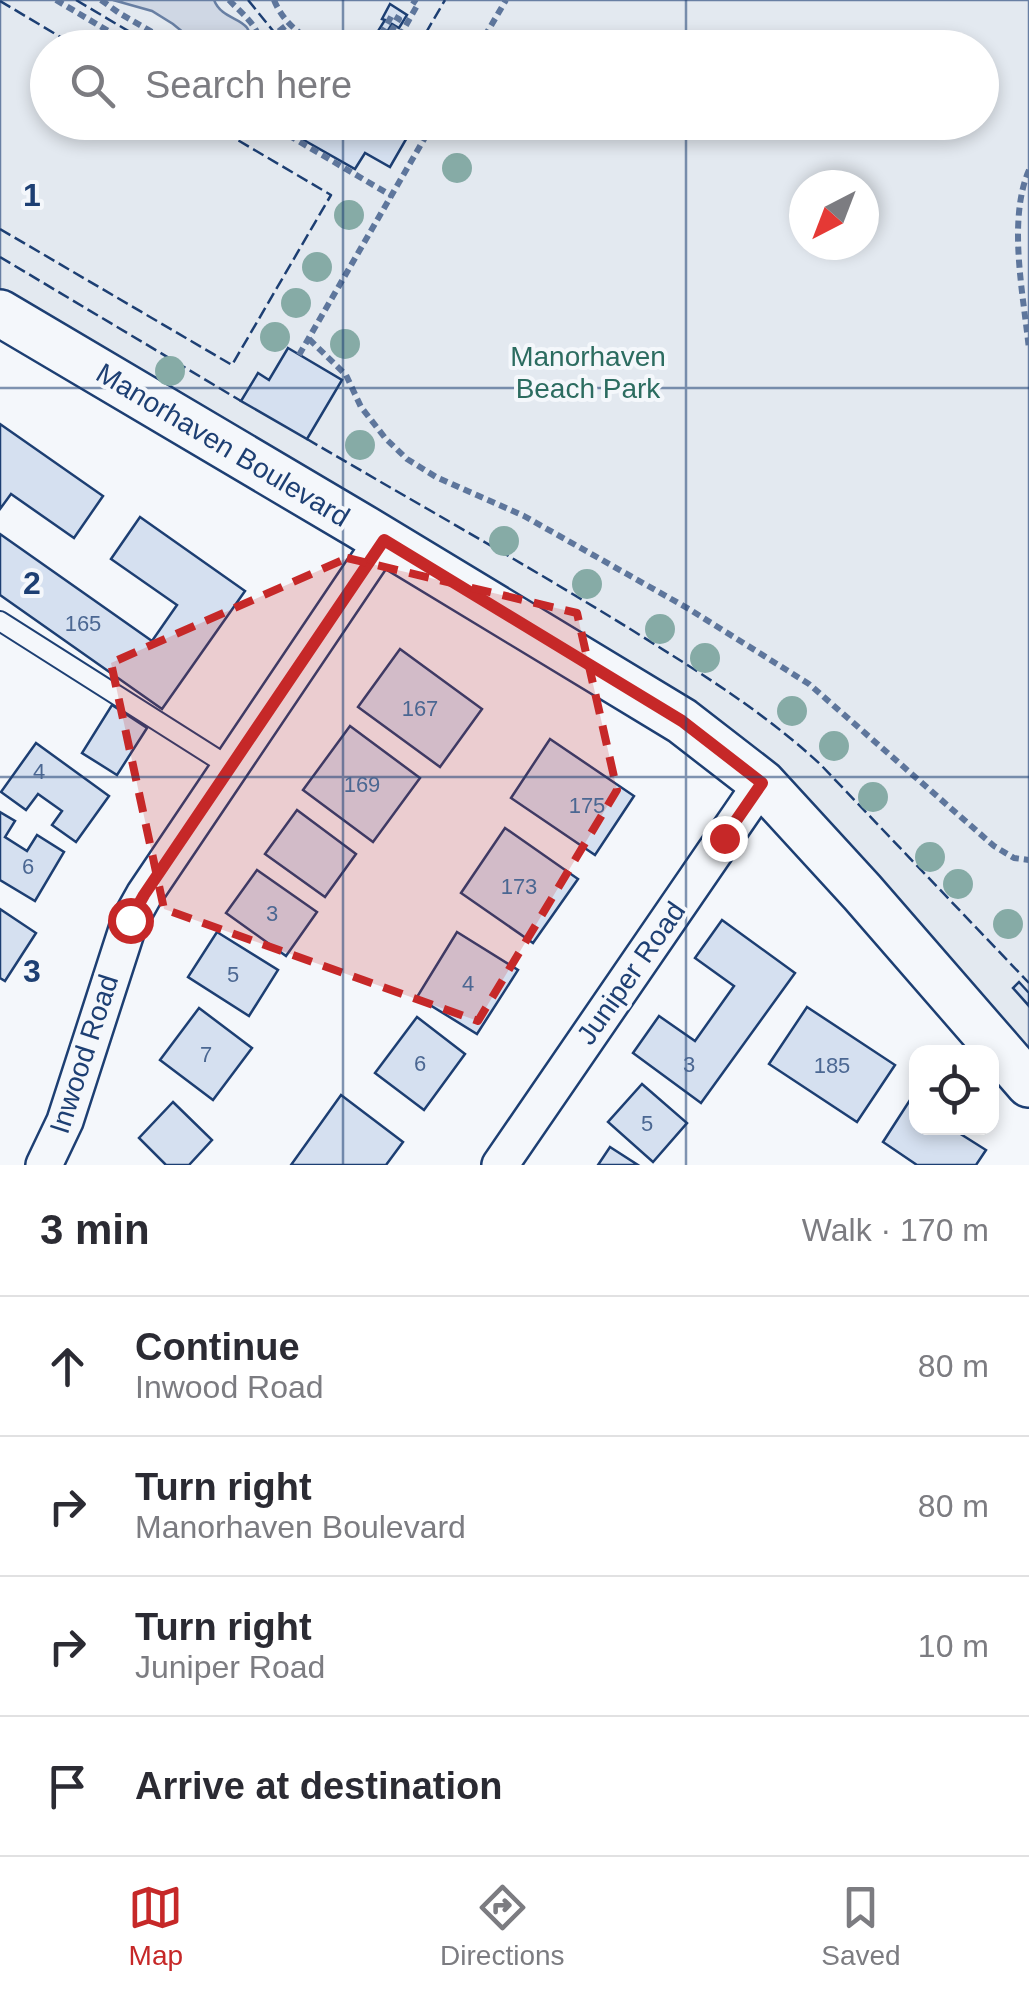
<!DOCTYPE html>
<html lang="en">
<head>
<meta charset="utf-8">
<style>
	body { margin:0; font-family:Helvetica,sans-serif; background:#f2f2f3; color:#2b2b33 }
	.controls { position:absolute; right:30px; bottom:30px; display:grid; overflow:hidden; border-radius:20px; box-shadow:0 5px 15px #0003 }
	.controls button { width:90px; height:90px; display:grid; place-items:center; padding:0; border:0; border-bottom:2px solid #e1e1e2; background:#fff; color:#2b2b33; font:50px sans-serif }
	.compass { position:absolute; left:789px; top:170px; width:90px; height:90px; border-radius:50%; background:#fff; box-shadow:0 5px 15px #0003; rotate:222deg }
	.stop { position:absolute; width:30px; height:30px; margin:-22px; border:8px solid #c62828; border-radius:50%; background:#fff }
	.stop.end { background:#c62828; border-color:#fff; box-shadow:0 2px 10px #0008 }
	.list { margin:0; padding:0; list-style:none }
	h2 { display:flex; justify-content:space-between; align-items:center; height:130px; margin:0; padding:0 40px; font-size:42px }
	h2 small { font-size:32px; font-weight:400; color:#7c7c81 }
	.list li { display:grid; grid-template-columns:65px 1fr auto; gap:30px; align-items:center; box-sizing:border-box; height:140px; padding:0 40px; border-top:2px solid #e1e1e2 }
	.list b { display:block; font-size:38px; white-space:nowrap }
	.list p { margin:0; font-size:32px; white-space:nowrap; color:#7c7c81 }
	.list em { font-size:32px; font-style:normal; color:#7c7c81 }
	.icon { flex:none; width:55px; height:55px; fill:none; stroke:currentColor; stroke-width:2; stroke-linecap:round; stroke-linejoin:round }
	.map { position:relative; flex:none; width:1029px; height:1165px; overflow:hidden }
	.search { position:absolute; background:#fff; box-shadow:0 5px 15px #0003; left:30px; right:30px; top:30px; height:110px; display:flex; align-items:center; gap:25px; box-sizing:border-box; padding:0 35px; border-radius:55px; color:#7c7c81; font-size:38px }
	.sheet { height:690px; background:#fff }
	nav { display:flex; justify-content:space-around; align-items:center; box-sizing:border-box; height:140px; border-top:2px solid #e1e1e2; background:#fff; font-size:28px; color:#7c7c81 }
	nav a { display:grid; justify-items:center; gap:5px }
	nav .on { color:#c62828 }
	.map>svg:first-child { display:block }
	.green { fill:#e3e9f0; stroke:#687fa3; stroke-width:2.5; fill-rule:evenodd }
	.water { fill:#cfd7e4; stroke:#687fa3; stroke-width:2.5 }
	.building { fill:#d5e0f0; stroke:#1d3f73; stroke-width:2.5 }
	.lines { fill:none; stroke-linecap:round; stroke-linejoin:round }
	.service-casing { stroke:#1d3f73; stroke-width:22 }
	.minor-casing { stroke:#1d3f73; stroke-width:40 }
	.tertiary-casing { stroke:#1d3f73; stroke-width:50 }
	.path { stroke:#5e769c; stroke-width:6; stroke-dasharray:8 5; stroke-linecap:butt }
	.service { stroke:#f4f7fb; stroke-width:18 }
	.minor { stroke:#f4f7fb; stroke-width:35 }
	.tertiary { stroke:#f4f7fb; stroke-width:45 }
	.fence { stroke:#1d3f73; stroke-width:2.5; stroke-dasharray:12 5; stroke-linecap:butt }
	.tree { fill:#86aba6 }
	.route { stroke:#c62828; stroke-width:12 }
	.marked { fill:#c62828; fill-opacity:0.2; stroke:#c62828; stroke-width:8; stroke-dasharray:20 12; stroke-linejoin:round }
	.grid { fill:none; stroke:#1d3f73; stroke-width:2.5; stroke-opacity:0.55 }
	.labels { text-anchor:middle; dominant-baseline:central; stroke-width:8; stroke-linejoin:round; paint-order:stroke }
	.number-label { font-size:22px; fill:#4b6792 }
	.park-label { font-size:28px; fill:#2c6c60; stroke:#f4f7fb }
	.street-label { font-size:28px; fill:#1d3f73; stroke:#f4f7fb }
	.grid-label { font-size:32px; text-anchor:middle; font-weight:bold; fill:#1d3f73; stroke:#f4f7fb; stroke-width:8; stroke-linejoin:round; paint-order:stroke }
</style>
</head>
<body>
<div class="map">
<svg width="1029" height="1165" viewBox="0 0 1029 1165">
	<rect width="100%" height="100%" fill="#f4f7fb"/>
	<!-- green -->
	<path class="green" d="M0 0H1029V1085L762 783 0 314ZM48 48H982V122H48ZM804 185H864V245H804Z"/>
	<!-- water -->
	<path class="water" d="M113 0H214C224 25 256 14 249 47H201L173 24 152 11Z"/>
	<!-- building -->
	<g class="building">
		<path d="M390 4 407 15 399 28 392 24 382 40 375 36 385 20 382 19Z"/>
		<path d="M281 122H416L390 167 365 153 355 169 279 126Z"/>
		<path d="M288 348 342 380 307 439 241 401 258 373 269 380Z"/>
		<path d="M0 424 103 496 74 538 11 494 0 509Z"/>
		<path d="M140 517 245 591 162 709 0 595V534L152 641 177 605 111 559Z"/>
		<path d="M400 649 482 709 440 767 358 707Z"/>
		<path d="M112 705 147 728 117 775 82 753Z"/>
		<path d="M350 726 420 778 373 842 303 790Z"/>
		<path d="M550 739 634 796 595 855 511 798Z"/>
		<path d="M36 743 109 796 76 842 52 825 62 811 38 794 26 810 1 792Z"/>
		<path d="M297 810 356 854 325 897 265 854Z"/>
		<path d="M0 812 15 821 5 837 27 851 37 835 64 852 35 901 0 880Z"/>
		<path d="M505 828 578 879 533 943 461 893Z"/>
		<path d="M257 870 317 912 286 956 226 913Z"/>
		<path d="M0 909 36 933 5 981 0 978Z"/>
		<path d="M722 920 795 973 701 1103 633 1053 659 1016 695 1041 734 986 695 958Z"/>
		<path d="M217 932 278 970 249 1016 188 977Z"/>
		<path d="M457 932 518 970 477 1034 417 997Z"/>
		<path d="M1019 982 1029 993V1006L1013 988Z"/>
		<path d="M807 1007 895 1065 857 1122 769 1064Z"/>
		<path d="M199 1008 252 1048 213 1100 160 1060Z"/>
		<path d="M417 1017 465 1054 424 1110 375 1073Z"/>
		<path d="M642 1084 687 1123 653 1162 608 1122Z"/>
		<path d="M341 1095 403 1142 386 1165H291Z"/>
		<path d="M910 1100 916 1104V1128H951L986 1150 976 1165H917L883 1142Z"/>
		<path d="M173 1102 212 1140 189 1165H166L139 1138Z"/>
		<path d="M610 1147 638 1165H598Z"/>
	</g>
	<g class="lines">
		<!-- service casing -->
		<g class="service-casing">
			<path id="service" d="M0 621 230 767"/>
		</g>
		<!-- minor casing -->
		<g class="minor-casing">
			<g id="minor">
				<path d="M44 1165 65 1121 130 920 144 895 383 540"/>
				<path d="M500 1165 762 783"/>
			</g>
		</g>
		<!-- tertiary casing -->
		<g class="tertiary-casing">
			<path id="tertiary" d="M0 313 360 526 682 721 762 783 862 892 1029 1084"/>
		</g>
		<!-- path -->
		<g class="path">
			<path d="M56 0 137 48"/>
			<path d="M101 0 119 13 180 48"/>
			<path d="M229 0C243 15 260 26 261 48"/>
			<path d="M274 0C284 24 301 35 323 48"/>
			<path d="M381 35 392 15 399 19 381 48"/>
			<path d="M264 47 261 45 288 24"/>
			<path d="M350 48 351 45 356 48"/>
			<path d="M393 48 418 4 412 0"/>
			<path d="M478 48 506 0"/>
			<path d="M266 122 392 196"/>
			<path d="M1029 170C1007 221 1024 297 1029 350"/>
			<path d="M309 339 346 375 361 407 386 439 407 459 436 477 524 516 689 609 809 684 994 846 1014 858 1029 860"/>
			<path d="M299 355 434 122"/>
		</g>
		<!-- service -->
		<use href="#service" class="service"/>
		<!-- minor -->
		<use href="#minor" class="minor"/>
		<!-- tertiary -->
		<use href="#tertiary" class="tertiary"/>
		<!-- fence -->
		<g class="fence">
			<path d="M76 0 157 48"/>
			<path d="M248 0 274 32"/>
			<path d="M0 1 79 48"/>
			<path d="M283 38 296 48"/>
			<path d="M417 48 445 0"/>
			<path d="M0 229 232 365 331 195 207 122"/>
			<path d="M0 257 241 401"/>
			<path d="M307 439C416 503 527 565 635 632 702 674 761 710 820 764L1029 983"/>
		</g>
	</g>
	<!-- trees -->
	<g class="tree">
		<circle cx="457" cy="168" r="15"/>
		<circle cx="349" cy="215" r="15"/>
		<circle cx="317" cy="267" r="15"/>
		<circle cx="296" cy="303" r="15"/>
		<circle cx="275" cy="337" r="15"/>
		<circle cx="345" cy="344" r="15"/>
		<circle cx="170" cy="371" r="15"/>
		<circle cx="360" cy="445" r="15"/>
		<circle cx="504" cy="541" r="15"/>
		<circle cx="587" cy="584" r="15"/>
		<circle cx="660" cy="629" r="15"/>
		<circle cx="705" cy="658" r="15"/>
		<circle cx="792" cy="711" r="15"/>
		<circle cx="834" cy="746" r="15"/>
		<circle cx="873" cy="797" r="15"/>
		<circle cx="930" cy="857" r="15"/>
		<circle cx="958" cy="884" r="15"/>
		<circle cx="1008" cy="924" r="15"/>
	</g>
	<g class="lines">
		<!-- route -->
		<path class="route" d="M130 920 144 895 384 540 682 721 762 783 724 838"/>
	</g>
	<!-- marked area -->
	<path class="marked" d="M347 558 577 613 617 790 478 1021 164 909 111 663Z"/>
	<!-- grid -->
	<path class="grid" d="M343 0V48M686 0V48M343 122V1165M686 122V1165M0 388H1029M0 777H1029"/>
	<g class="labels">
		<!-- number labels -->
		<g class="number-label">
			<text x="83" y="623">165</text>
			<text x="420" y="708">167</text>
			<text x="39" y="771">4</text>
			<text x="362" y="784">169</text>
			<text x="587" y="805">175</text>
			<text x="28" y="866">6</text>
			<text x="519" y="886">173</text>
			<text x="272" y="913">3</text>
			<text x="233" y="974">5</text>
			<text x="468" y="983">4</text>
			<text x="206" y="1054">7</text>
			<text x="420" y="1063">6</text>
			<text x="689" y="1064">3</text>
			<text x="832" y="1065">185</text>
			<text x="647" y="1123">5</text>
		</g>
		<!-- park labels -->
		<g class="park-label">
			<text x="588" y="356">Manorhaven<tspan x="588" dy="32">Beach Park</tspan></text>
		</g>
		<!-- street labels -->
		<g class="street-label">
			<text transform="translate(223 445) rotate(31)">Manorhaven Boulevard</text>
			<text transform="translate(631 973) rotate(-55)">Juniper Road</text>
			<text transform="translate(84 1054) rotate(-72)">Inwood Road</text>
		</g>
	</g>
	<g class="grid-label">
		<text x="32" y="206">1</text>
		<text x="32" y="594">2</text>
		<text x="32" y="982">3</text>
	</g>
</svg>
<div class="controls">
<button><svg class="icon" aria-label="locate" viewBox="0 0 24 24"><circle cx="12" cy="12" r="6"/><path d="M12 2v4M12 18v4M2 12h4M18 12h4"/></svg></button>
</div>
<svg class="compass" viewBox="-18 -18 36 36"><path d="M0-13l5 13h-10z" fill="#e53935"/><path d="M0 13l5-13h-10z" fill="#7c7c81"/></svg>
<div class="stop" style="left:130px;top:920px"></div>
<div class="stop end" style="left:724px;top:838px"></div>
<div class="search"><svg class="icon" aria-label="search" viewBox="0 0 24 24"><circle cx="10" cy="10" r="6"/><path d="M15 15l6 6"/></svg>Search here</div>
</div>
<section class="sheet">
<h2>3 min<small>Walk · 170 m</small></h2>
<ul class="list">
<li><svg class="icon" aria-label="ahead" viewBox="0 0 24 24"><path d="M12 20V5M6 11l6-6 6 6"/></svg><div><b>Continue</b><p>Inwood Road</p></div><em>80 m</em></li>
<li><svg class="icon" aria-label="right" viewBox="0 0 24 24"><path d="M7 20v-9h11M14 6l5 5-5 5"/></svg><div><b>Turn right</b><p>Manorhaven Boulevard</p></div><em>80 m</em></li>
<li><svg class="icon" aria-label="right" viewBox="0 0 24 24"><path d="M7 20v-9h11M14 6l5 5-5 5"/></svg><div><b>Turn right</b><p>Juniper Road</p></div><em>10 m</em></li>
<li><svg class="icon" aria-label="arrive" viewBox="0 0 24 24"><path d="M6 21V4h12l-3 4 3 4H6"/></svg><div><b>Arrive at destination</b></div></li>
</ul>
</section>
<nav>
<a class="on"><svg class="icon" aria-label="map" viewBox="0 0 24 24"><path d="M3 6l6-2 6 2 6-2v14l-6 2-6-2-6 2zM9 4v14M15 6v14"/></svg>Map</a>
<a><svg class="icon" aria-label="directions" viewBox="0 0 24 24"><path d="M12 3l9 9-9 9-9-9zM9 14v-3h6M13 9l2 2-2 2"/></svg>Directions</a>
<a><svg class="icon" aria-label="saved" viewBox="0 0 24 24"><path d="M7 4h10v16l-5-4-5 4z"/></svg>Saved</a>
</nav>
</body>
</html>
